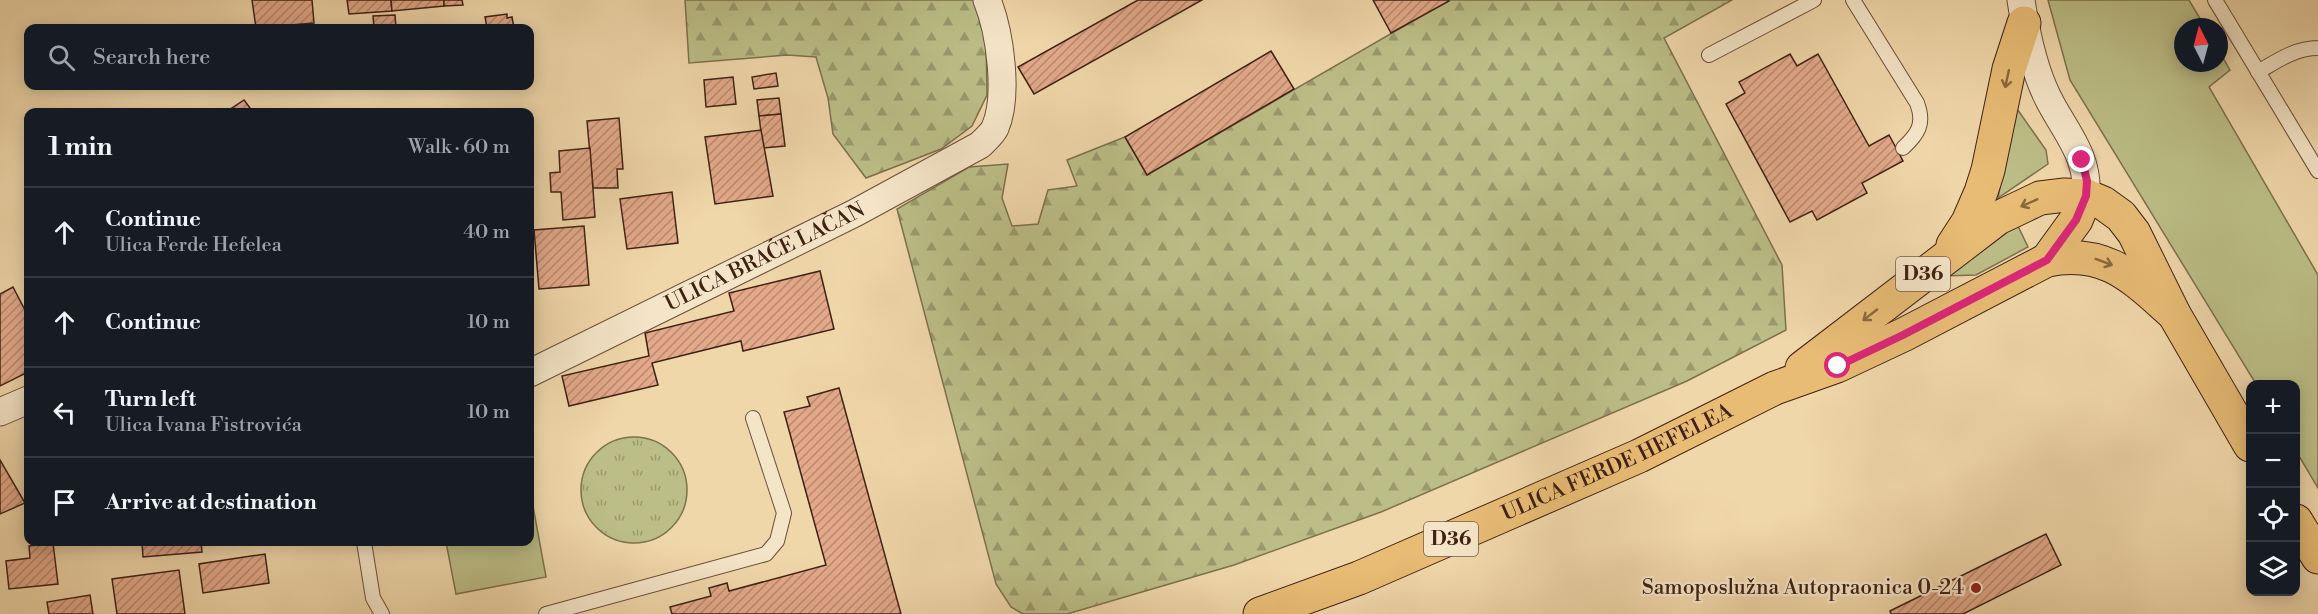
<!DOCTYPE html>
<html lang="en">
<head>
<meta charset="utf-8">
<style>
	body { margin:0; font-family:"Libre Bodoni",serif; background:#242831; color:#f1f3f6 }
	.controls { position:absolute; right:18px; bottom:18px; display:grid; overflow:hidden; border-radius:12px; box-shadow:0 3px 15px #0003 }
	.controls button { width:54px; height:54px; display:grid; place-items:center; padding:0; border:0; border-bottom:2px solid #363941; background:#171b24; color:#f1f3f6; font:30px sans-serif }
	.compass { position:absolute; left:2174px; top:18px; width:54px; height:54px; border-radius:50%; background:#171b24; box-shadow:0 3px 15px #0003; rotate:354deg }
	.stop { position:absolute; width:18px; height:18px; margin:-14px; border:4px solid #db2777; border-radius:50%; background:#fff }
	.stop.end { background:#db2777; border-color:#fff; box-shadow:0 2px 6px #0008 }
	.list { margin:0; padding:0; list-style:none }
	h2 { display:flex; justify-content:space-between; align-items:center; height:78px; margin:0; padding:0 24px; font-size:26px }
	h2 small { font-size:20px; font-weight:400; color:#9ea1a6 }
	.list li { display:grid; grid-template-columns:39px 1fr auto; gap:18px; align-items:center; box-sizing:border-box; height:90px; padding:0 24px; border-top:2px solid #363941 }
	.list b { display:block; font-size:22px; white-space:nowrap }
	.list p { margin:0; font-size:20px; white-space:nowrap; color:#9ea1a6 }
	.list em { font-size:20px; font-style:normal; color:#9ea1a6 }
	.icon { flex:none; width:33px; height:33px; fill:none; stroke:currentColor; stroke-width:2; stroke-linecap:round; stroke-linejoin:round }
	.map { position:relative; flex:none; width:2318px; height:614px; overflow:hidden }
	.search { position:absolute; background:#171b24; box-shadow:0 3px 15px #0003; left:24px; top:24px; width:510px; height:66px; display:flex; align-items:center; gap:15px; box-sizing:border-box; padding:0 21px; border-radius:12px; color:#9ea1a6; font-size:22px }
	.panel { position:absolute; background:#171b24; box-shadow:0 3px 15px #0003; left:24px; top:108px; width:510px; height:438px; border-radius:12px }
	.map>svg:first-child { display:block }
	.green { fill:#bcbe87; stroke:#7e704e; stroke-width:1.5 }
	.forest { fill:url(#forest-firs); stroke:#7e704e; stroke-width:1.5 }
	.park { fill:url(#park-tufts); stroke:#7e704e; stroke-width:1.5 }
	.building { fill:url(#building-hatch); stroke:#3f2115; stroke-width:1.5 }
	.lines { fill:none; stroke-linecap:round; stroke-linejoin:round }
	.lane-casing { stroke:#6b4e3a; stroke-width:16 }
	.street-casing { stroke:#6b4e3a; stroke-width:29 }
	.primary-casing { stroke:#3f2115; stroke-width:35 }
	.lane { stroke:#f5e5c8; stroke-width:14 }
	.street { stroke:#f5e5c8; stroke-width:27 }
	.primary { stroke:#e8bc75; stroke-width:33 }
	.oneway { stroke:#8b6740 }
	.route { stroke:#db2777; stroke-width:8 }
	.poi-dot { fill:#8f2418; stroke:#f5e5c8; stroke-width:2 }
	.labels { text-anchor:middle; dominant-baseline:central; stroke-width:4.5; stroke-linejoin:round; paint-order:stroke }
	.shield { fill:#f5e5c8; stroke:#765c4b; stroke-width:1.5 }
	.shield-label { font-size:20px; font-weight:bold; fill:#3f2115 }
	.street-label { font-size:21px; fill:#3f2115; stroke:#f5e5c8 }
	.poi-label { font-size:21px; fill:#3f2115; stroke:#f5e5c8; text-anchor:end }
</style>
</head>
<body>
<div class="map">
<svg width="2318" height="614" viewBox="0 0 2318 614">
	<defs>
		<pattern id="forest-firs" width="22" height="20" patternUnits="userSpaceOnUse" patternTransform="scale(1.5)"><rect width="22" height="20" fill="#bcbe87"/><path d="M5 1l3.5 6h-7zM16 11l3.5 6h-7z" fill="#9a9a6d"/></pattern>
		<pattern id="park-tufts" width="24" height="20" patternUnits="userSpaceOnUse" patternTransform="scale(1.5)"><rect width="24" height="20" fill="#bcbe87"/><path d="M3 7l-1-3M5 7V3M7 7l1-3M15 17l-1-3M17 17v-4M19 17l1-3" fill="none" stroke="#9a9a6d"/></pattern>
		<pattern id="building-hatch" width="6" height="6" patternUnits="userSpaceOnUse" patternTransform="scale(1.5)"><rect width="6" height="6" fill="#e3a98a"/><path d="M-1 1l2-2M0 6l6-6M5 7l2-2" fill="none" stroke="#b98970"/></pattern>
	</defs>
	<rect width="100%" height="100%" fill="#f0d7aa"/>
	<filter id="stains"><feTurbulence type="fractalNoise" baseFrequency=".00333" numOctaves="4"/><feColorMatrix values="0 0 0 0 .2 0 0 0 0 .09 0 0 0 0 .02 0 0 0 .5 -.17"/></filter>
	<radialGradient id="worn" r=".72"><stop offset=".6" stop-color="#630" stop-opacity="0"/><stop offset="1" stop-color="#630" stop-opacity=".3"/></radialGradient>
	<!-- green -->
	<g class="green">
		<path d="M2048 0H2189L2205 27H2183V63H2219V51L2230 70 2209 87 2318 275V488L2296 451V384H2256L2070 80Z"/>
		<path d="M2015 106 2046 150 2048 164 1998 198Z"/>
		<path d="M2017 224 2028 247 1976 275 1945 276Z"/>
		<path d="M530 490 546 577 456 594 446 542H530Z"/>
	</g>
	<!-- forest -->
	<g class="forest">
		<path d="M685 0H974L986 36 987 95 972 126 941 149 866 178 833 134 828 98 816 57 787 55 689 63Z"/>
		<path d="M1449 0H1732L1664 38 1782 265 1786 330 1687 381 1381 512 1234 565 1067 614H1023L1011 607 996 584 897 209 969 167 1008 164 1002 198 1012 226 1038 224 1048 190 1077 186 1067 160 1125 137 1147 175Z"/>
	</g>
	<!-- park -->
	<circle class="park" cx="634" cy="490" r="53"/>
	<!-- building -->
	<g class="building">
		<path d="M252 0H312L314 23 256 28Z"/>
		<path d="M347 0H391L392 11 349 14Z"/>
		<path d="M391 0H444V6L392 11Z"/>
		<path d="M444 0H462L463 5 444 6Z"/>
		<path d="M1138 0H1202L1034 94 1018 67Z"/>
		<path d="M1373 0H1449V1L1391 33Z"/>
		<path d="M507 14V18L512 17 514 28H487L485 17Z"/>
		<path d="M395 15 396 28H374L373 16Z"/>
		<path d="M1271 51 1294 89 1147 175 1125 137Z"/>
		<path d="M1790 54 1797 66 1818 54 1869 146 1889 135 1903 161 1862 183 1867 193 1817 220 1812 211 1790 222 1726 104 1745 93 1739 82Z"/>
		<path d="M776 73 778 86 754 89 752 77Z"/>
		<path d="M733 77 736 104 706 107 704 80Z"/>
		<path d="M779 98 781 114 759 116 757 100Z"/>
		<path d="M244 100 253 112H226Z"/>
		<path d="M781 114 785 146 763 148 759 116Z"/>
		<path d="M619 118 623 169H617L618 188H593L587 121Z"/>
		<path d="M761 130 773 196 715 204 705 137Z"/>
		<path d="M590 148 595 217 563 220 561 192H551L550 173 560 172 559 151Z"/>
		<path d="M672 192 678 243 627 249 620 199Z"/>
		<path d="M584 226 589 285 539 289 534 230Z"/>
		<path d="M820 271 834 329 743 351 741 341 652 363 658 385 569 406 562 376 649 356 645 333 734 311 729 293Z"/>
		<path d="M13 287 28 316V372L0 386V294Z"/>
		<path d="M839 388 901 614H672L670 607 711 596 709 588 727 583 729 591 826 565 784 412 810 406 807 397Z"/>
		<path d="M0 460 25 503 0 514Z"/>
		<path d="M2046 534 2061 565 1963 614H1891L1890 611Z"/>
		<path d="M142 542H201L202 552 143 557Z"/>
		<path d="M53 543 58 584 9 589 6 561 30 558 29 546Z"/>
		<path d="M265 554 269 583 203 593 199 564Z"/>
		<path d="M179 570 185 614H117L112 579Z"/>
		<path d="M90 595 93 614H49L47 602Z"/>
	</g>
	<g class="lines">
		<!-- lane casing -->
		<g class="lane-casing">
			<g id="lane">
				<path d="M1853 0 1917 103C1925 124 1918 134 1903 148"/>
				<path d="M2215 0 2318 171"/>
				<path d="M1709 55 1814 0"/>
				<path d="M2258 72C2277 61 2295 48 2318 48"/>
				<path d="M364 542 373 598 382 614"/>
				<path d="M546 614 766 554 777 541 784 513 753 418"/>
			</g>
		</g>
		<!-- street casing -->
		<g class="street-casing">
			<g id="street">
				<path d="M2021 0C2026 33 2033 68 2048 98 2065 132 2089 155 2086 196"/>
				<path id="s1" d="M530 373 855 213 980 145C985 140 992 134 995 128 1009 96 1000 32 987 0"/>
				<path d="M0 412 28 400"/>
			</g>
		</g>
		<!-- primary casing -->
		<g class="primary-casing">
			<g id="primary">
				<path d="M1953 245 1968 222 1981 192 1988 170 2009 69 2024 23"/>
				<path d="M2047 260 2076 220 2086 196"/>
				<path d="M1802 368 1998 218 2040 198 2065 195 2086 196 2103 203 2121 216 2134 233 2174 314 2250 445"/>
				<path d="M2296 521 2318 557"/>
				<path id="s2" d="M1260 614 1359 578 1639 456 1775 388 1837 366 1903 335 2047 260C2106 248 2133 278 2174 314"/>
			</g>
		</g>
		<!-- lane -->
		<use href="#lane" class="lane"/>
		<!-- street -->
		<use href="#street" class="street"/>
		<!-- primary -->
		<use href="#primary" class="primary"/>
	</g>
	<!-- one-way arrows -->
	<defs><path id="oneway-shaft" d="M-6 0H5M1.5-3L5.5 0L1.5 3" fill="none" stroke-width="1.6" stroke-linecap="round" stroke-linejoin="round" transform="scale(1.5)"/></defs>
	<g class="oneway">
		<use href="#oneway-shaft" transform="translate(2007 79) rotate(102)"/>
		<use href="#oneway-shaft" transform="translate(2029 203) rotate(156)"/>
		<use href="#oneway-shaft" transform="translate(2104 262) rotate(20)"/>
		<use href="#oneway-shaft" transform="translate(1870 315) rotate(142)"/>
	</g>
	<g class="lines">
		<!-- route -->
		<path class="route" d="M1838 366 1903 335 2047 260 2076 220 2086 196 2087 181 2082 160"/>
	</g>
	<!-- markers -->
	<circle class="poi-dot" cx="1976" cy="588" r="6"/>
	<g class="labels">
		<!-- shield labels -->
		<g class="shield">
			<rect x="1896" y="257" width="54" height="34" rx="4.5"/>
			<rect x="1424" y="522" width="54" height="34" rx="4.5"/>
		</g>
		<g class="shield-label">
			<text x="1923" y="274">D36</text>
			<text x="1451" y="539">D36</text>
		</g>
		<!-- street labels -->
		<g class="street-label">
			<text stroke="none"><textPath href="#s1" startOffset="262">ULICA BRAĆE LAČAN</textPath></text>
			<text stroke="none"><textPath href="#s2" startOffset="388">ULICA FERDE HEFELEA</textPath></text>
		</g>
		<!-- poi labels -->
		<g class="poi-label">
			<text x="1964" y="588">Samoposlužna Autopraonica 0-24</text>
		</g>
	</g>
	<rect width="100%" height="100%" filter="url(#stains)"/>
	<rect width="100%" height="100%" fill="url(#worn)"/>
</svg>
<div class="controls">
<button>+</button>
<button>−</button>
<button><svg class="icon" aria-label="locate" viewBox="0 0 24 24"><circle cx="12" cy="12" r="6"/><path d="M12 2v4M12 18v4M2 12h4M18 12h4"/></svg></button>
<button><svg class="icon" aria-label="layers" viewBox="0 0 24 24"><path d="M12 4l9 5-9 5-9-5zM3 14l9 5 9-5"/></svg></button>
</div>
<svg class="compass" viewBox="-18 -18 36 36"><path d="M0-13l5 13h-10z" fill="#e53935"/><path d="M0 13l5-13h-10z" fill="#9ea1a6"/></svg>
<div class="stop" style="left:1838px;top:366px"></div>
<div class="stop end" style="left:2082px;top:160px"></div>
<div class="search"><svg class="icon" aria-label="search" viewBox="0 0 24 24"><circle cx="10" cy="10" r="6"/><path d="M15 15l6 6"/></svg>Search here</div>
<section class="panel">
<h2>1 min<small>Walk · 60 m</small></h2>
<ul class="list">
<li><svg class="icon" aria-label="ahead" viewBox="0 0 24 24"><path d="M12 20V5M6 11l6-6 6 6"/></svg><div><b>Continue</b><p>Ulica Ferde Hefelea</p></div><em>40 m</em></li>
<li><svg class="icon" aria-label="ahead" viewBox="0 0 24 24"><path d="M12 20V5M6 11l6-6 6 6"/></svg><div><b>Continue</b></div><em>10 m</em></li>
<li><svg class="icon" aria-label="left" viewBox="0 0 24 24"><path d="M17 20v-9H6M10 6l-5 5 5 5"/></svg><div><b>Turn left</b><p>Ulica Ivana Fistrovića</p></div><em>10 m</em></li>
<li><svg class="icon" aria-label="arrive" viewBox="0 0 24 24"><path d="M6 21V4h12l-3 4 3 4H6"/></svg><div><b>Arrive at destination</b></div></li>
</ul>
</section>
</div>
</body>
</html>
